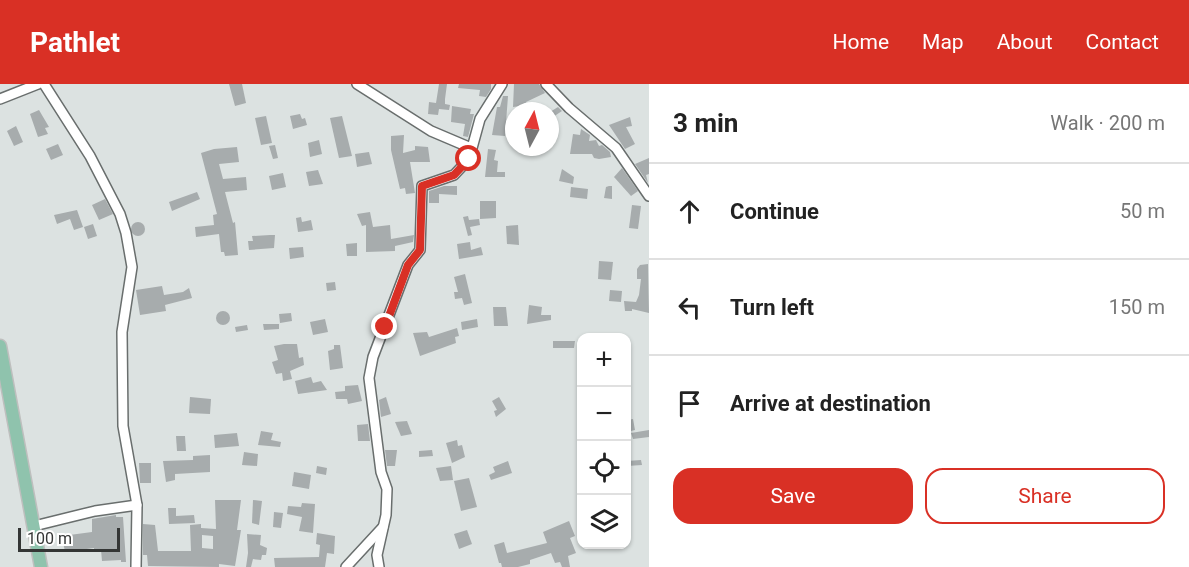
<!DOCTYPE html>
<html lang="en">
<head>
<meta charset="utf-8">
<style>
	body { margin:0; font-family:Roboto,sans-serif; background:#f6f6f6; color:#222 }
	.controls { position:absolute; right:18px; bottom:18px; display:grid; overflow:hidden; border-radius:12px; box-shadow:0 2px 4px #0004 }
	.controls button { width:54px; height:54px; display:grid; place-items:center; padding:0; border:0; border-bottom:2px solid #e0e0e0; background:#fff; color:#222; font:30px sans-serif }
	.compass { position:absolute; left:505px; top:18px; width:54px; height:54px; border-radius:50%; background:#fff; box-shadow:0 2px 4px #0004; rotate:7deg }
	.scale { position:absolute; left:18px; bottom:15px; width:102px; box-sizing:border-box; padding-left:6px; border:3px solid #343635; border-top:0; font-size:16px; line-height:21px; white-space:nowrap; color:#343635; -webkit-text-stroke:4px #fff; paint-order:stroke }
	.stop { position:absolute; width:18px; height:18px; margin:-14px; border:4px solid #d93025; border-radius:50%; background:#fff }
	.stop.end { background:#d93025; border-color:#fff; box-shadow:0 2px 6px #0008 }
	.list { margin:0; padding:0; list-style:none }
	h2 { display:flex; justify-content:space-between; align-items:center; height:78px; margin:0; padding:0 24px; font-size:26px }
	h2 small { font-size:20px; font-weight:400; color:#767676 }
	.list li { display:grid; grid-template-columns:39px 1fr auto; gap:18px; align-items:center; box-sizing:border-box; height:96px; padding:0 24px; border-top:2px solid #e0e0e0 }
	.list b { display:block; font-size:22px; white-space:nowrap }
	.list em { font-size:20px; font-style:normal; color:#767676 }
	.actions { display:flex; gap:12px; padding:18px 24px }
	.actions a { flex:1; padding:14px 0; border:2px solid #d93025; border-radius:18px; text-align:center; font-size:21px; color:#d93025 }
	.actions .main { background:#d93025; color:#fff }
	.icon { flex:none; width:33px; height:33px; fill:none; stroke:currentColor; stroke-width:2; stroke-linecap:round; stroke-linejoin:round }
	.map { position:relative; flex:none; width:649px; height:483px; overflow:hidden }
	header { display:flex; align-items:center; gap:36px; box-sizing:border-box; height:84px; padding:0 30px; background:#d93025; color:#fff }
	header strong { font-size:28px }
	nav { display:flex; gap:33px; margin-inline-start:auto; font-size:21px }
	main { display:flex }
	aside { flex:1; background:#fff }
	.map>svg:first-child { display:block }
	.building { fill:#a7acad; fill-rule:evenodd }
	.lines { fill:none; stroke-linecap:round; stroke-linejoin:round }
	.minor-casing { stroke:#696e6d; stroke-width:12 }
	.major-casing { stroke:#bebfbe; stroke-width:15 }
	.minor { stroke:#fff; stroke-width:9 }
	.major { stroke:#8fc3ad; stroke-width:12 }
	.route { stroke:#d93025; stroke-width:8 }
</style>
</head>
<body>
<header>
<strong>Pathlet</strong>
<nav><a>Home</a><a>Map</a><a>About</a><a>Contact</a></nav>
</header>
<main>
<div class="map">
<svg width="649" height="483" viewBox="0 0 649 483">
	<rect width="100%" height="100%" fill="#dce2e1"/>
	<!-- building -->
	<g class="building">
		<path d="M229 0H242L246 19 235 22Z"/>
		<path d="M439 0H447L445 15V20L450 21 449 26 439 25 438 31 428 30 429 18 436 19Z"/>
		<path d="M459 0H491V5L486 13 479 12 480 6 458 4Z"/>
		<path d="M514 0H539L545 9 526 18 527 21 513 23Z"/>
		<path d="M503 12H508L505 52 492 51 497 23H500Z"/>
		<path d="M452 22 471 25 470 30H474L468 53 463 52 465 40 451 38Z"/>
		<path d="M558 23 562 27 550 35V28Z"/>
		<path d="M39 26 49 43 45 44 48 50 38 53 30 30Z"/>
		<path d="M300 30 302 35 305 34 307 41 293 45 290 32Z"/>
		<path d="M266 32 272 59 261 61 255 34Z"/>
		<path d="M342 32 352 72 339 74 330 34Z"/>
		<path d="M630 33 632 42 626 43 635 60 625 65 609 41Z"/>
		<path d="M16 42 23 58 14 62 7 47Z"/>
		<path d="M581 45 590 51 589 57 596 56 599 62 602 61 610 68 611 73 599 75 594 74 592 70H570L573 50 580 51Z"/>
		<path d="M404 51 403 69 415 66V62L428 63 430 78H410L415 109 406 110 405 104 400 105 391 66V52Z"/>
		<path d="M319 56 322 70 310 73 308 59Z"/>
		<path d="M58 60 63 71 51 76 46 65Z"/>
		<path d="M275 61 278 74 273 75 269 62Z"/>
		<path d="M237 63 239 78 219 80 223 95 246 93 247 106 225 108 233 139 235 138 238 171 225 172 224 168H221L219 150 196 153 195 143 214 141 213 131 217 130 201 69 214 65Z"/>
		<path d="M488 65 496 66 494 76 498 77 497 88H505V93H485Z"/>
		<path d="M369 68 372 80 357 83 355 70Z"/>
		<path d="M649 74V90L646 91 648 99 635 80Z"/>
		<path d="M622 84 638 107 631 112 614 93Z"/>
		<path d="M562 85 574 93 573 100 559 97Z"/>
		<path d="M318 86 323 100 309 102 306 88Z"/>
		<path d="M283 89 286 103 272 106 269 92Z"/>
		<path d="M444 102H457V111L439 110V119H429V107Z"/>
		<path d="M609 102H612V115L604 114 606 103Z"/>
		<path d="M571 103 588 105 587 115 570 113Z"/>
		<path d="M197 108 200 115 172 127 169 118Z"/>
		<path d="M105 115 113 130 99 136 92 121Z"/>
		<path d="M480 117H496V134L480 135Z"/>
		<path d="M632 121 641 122 638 145 629 144Z"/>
		<path d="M77 126 83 143 74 146 70 135 57 140 54 131Z"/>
		<path d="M370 128 373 143 390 141 391 155 414 151 413 158 395 162V167L366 168V141L362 142 357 130Z"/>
		<path d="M468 132 469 136 479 135 480 141 470 143 472 151 468 152 463 133Z"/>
		<path d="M301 133 302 138 311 136 313 146 298 148 296 134Z"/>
		<circle cx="138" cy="145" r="7"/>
		<path d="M93 140 97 152 88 155 84 143Z"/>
		<path d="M518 141 519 161 507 160 506 142Z"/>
		<path d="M270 151H275L274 164 249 166 248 157H253L252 152Z"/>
		<path d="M470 158 471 166 481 163 483 171 459 175 457 160Z"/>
		<path d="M357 159V172H347L346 160Z"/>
		<path d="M303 163 304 173 290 175 289 164Z"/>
		<path d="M599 177 613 178 611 196 598 195Z"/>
		<path d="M648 180 649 229 632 225V227H625L624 217 636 218 639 211 641 195H637V185L640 181Z"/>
		<path d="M465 190 472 219 464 221 462 214 455 215 454 208H458L454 193Z"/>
		<path d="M335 198 336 206 327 207 326 199Z"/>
		<path d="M162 202 164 211 183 208 189 204 192 214 165 221 166 227 140 231 136 206Z"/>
		<path d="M610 206 622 207 621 218 609 217Z"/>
		<path d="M529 221 542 223 541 231H551V236L527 240Z"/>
		<path d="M493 223H506L508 242H494Z"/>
		<circle cx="223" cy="234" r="7"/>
		<path d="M291 229 292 237 280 239 279 230Z"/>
		<path d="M325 235 328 248 313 251 310 238Z"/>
		<path d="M477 235 478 243 462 246 461 238Z"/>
		<path d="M263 240H279V245L264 246Z"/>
		<path d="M247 241 248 246 236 248 235 243Z"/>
		<path d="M457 244 459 252 455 253 456 259 420 272 413 249 427 248 429 253Z"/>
		<path d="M553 257H575L574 264H553Z"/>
		<path d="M284 260H297L299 274 303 273 304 281 290 287 292 295 283 297 282 289 276 290 272 278 278 276 274 262Z"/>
		<path d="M334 261H340L343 284 330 286 328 267 334 265Z"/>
		<path d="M311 293 313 299 321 297 327 306 298 310 295 297Z"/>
		<path d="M358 301 362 317 348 320 347 315H336L335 308 345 307V302Z"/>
		<path d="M190 313 211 315 210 330 189 329Z"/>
		<path d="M386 313 391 330 381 333 379 316Z"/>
		<path d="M499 313 506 325 496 333 494 327 497 326 492 317Z"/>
		<path d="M633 335 635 346 627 348V336Z"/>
		<path d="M407 337 412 350 401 352 395 338Z"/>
		<path d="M368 340 370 357H358L357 341Z"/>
		<path d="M649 346V353L633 355 631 349Z"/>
		<path d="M261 347 273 349 271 356 281 358 280 363 258 361Z"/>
		<path d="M237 349 239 362 215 364 214 351Z"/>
		<path d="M176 352H185L186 367H177Z"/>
		<path d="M457 356 458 362 462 361 465 373 452 379 446 359Z"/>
		<path d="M385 366H397L395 382H387Z"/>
		<path d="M432 366 433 372 419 373V367Z"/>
		<path d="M244 368 258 370 257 382 242 381Z"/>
		<path d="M210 371V388L175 390V396L166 398 163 377 193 376V372Z"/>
		<path d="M641 376 642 381 627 382V377Z"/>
		<path d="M508 377 512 389 491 396 489 391 495 388 493 383Z"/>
		<path d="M139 379H151V399H140Z"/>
		<path d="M317 382 327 384 326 391 316 389Z"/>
		<path d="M451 382 453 396 440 397 436 384Z"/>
		<path d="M294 388 311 391 309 405 292 402Z"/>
		<path d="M469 394 477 423 461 427 454 397Z"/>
		<path d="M215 416H241L237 446H241L235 482 219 480V483L148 482 147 471H143V440L155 441 158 467H191L190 441 201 440V444L216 445ZM202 451 213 452V465L202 464Z"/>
		<path d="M253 416 262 417 259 441 252 439Z"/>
		<path d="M302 419 315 420 313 449 299 447 302 433 287 430 288 422 301 423Z"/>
		<path d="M168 424H176V432L194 431 195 439 169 440Z"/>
		<path d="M274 428 283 429 281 444 273 443Z"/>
		<path d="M116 431V433H123L126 478H121V476L102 477 101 466 94 467V464L65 468 62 452 92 448V435Z"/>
		<path d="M569 437 575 452 570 454 576 469 568 472 570 483H562L560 478 555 479 551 469 530 476V480L518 483H502L501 479H499L494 461 504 458 507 469 547 459 543 448Z"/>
		<path d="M467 446 472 460 459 465 454 450Z"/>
		<path d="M317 449 335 452 334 470 327 469 325 483H275L274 474 319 473 320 461 316 460Z"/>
		<path d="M247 450 261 451 260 461 267 464 266 471H262L261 476 253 475 251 483H246L248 469Z"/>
	</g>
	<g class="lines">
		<!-- minor casing -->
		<g class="minor-casing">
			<g id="minor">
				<path d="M44 0 90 72 120 130 126 149 132 183 122 248 123 342 137 421 136 483"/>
				<path d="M357 0 431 47 471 64"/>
				<path d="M546 0 569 24 616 64 649 112"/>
				<path d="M0 15 38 0"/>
				<path d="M34 442 95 427 137 421"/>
				<path d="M346 483 383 443"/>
				<path d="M379 483 377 471 386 431 387 405 381 388 369 294 373 273 408 181 420 166 422 102 454 91 469 75 480 35 502 0"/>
			</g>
		</g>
		<!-- major casing -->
		<g class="major-casing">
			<path id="major" d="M0 262 41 483"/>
		</g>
		<!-- minor -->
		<use href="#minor" class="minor"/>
		<!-- major -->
		<use href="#major" class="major"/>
	</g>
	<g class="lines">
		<!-- route -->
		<path class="route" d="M385 243 408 181 420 166 422 102 454 91 469 75"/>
	</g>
</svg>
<div class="controls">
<button>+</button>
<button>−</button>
<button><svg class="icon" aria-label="locate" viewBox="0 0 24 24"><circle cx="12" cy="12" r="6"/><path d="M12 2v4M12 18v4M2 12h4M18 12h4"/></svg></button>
<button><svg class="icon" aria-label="layers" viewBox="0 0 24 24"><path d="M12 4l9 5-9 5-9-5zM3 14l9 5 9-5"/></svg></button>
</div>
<svg class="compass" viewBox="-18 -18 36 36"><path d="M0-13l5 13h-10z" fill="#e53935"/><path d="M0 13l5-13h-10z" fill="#767676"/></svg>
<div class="scale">100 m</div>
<div class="stop" style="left:469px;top:75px"></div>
<div class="stop end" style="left:385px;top:243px"></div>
</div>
<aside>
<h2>3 min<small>Walk · 200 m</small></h2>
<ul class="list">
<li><svg class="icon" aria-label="ahead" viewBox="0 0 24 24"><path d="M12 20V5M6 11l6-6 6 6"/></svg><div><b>Continue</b></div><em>50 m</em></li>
<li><svg class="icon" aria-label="left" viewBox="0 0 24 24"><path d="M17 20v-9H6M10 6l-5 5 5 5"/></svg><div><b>Turn left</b></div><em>150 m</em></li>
<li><svg class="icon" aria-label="arrive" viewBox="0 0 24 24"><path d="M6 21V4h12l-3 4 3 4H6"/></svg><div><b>Arrive at destination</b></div></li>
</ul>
<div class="actions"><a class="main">Save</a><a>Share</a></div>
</aside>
</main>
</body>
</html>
